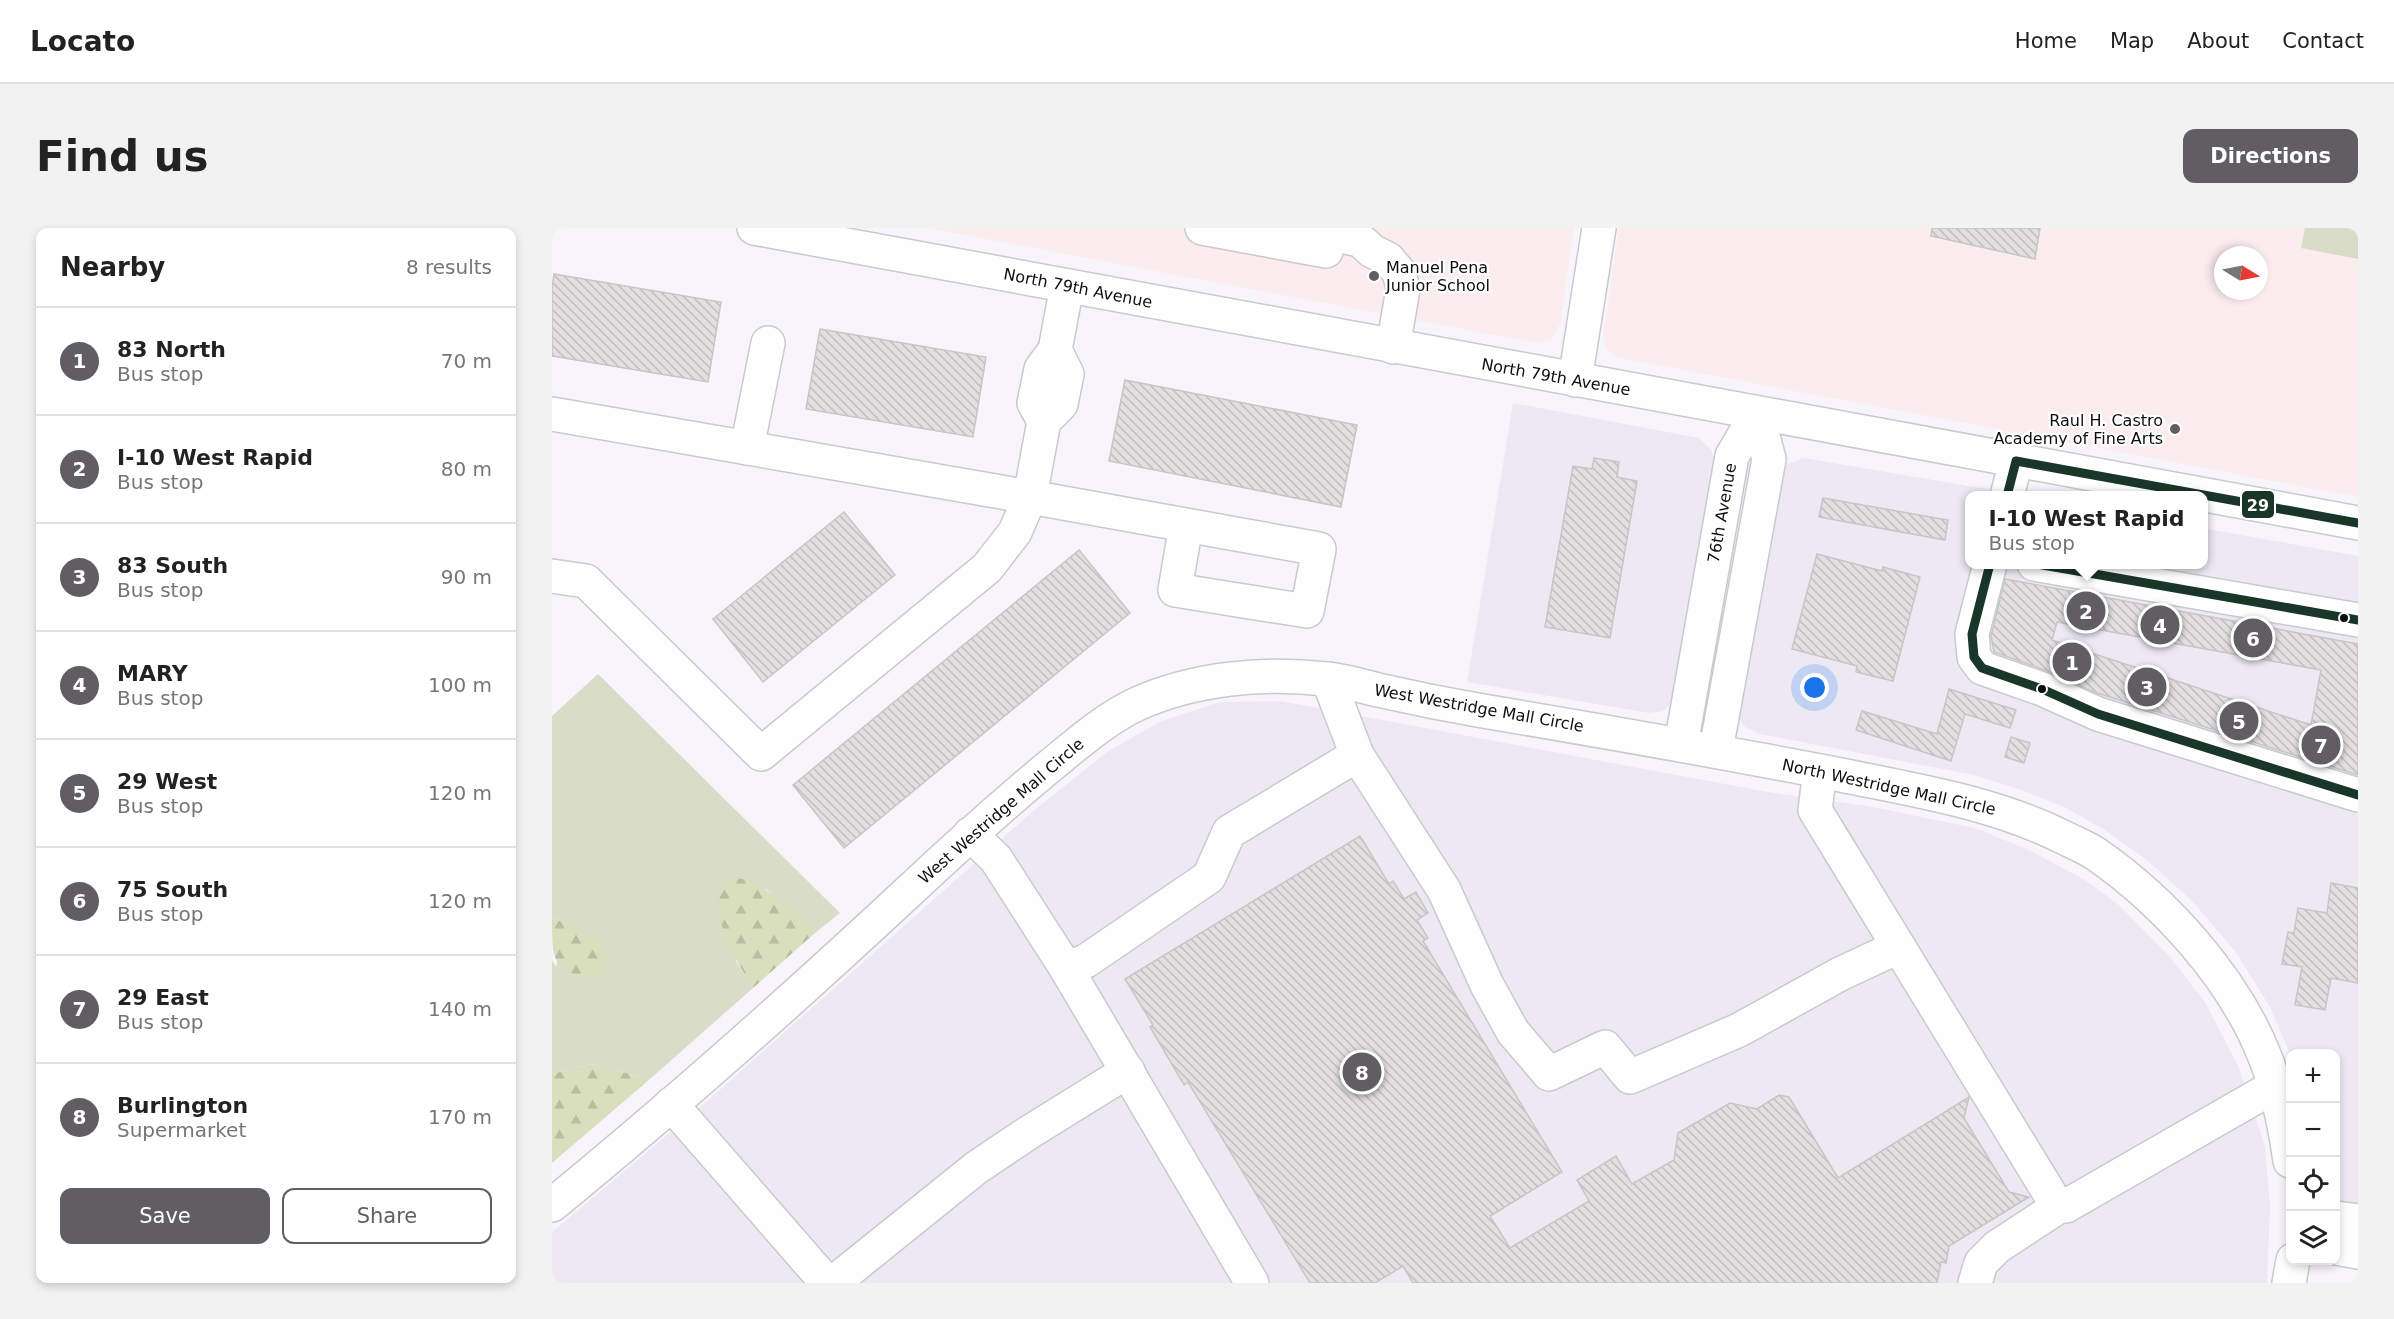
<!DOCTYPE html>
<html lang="en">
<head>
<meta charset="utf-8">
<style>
	body { margin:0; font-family:"DejaVu Sans",sans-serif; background:#f2f2f2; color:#222 }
	.controls { position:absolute; right:18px; bottom:18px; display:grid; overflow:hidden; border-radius:12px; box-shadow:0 3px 9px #0003 }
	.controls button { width:54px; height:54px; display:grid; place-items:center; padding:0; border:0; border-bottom:2px solid #e0e0e0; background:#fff; color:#222; font:30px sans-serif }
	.compass { position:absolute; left:1662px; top:18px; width:54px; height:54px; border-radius:50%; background:#fff; box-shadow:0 3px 9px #0003; rotate:100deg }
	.you { position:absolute; left:1263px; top:460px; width:21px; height:21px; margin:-15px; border:4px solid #fff; border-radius:50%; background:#1a73e8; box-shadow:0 0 0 9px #1a73e833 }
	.badge { display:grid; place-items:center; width:39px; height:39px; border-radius:50%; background:#605e63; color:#fff; font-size:20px; font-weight:700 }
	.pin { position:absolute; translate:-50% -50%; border:3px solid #fff; box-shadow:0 2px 6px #0006 }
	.popup { position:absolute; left:1413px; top:263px; width:243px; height:78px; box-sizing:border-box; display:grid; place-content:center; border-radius:12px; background:#fff; filter:drop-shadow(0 2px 4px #0005); font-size:20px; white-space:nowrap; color:#767676 }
	.popup b { font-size:22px; color:#222 }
	.popup::after { content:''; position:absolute; left:50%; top:100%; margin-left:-12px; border:12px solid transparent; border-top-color:#fff }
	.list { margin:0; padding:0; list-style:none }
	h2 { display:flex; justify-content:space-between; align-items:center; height:78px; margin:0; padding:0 24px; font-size:26px }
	h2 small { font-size:20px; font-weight:400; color:#767676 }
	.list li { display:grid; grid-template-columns:39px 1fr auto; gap:18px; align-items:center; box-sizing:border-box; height:108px; padding:0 24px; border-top:2px solid #e0e0e0 }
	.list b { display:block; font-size:22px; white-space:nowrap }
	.list p { margin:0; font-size:20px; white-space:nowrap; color:#767676 }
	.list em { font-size:20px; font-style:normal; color:#767676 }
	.actions { display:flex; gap:12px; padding:18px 24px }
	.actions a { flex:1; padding:14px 0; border:2px solid #605e63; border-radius:12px; text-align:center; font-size:21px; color:#605e63 }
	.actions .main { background:#605e63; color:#fff }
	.icon { flex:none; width:33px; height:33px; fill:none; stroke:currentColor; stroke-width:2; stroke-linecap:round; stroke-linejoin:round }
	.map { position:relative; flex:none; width:1806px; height:1055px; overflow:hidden; border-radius:12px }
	header { display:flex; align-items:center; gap:36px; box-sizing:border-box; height:84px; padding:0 30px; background:#fff; border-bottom:2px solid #e0e0e0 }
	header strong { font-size:28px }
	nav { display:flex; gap:33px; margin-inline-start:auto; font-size:21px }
	.intro { display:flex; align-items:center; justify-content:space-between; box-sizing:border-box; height:144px; padding:0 36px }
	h1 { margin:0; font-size:42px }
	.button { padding:15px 27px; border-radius:12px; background:#605e63; color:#fff; font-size:21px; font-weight:700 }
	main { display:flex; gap:36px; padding:0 36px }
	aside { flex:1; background:#fff; border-radius:12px; box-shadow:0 3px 9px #0003 }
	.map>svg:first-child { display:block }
	.built { fill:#ece9f5 }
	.education { fill:#fbeced; fill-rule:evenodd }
	.green { fill:#d9dcc6 }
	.forest { fill:url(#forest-firs) }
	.building { fill:url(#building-back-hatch); stroke:#c8c5c6; stroke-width:1.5; fill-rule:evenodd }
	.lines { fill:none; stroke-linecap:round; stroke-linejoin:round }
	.minor-casing { stroke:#cac9ce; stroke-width:36 }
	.minor { stroke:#fefefe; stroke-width:33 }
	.bus-1-casing { stroke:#fff; stroke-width:14 }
	.bus-1 { stroke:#193628; stroke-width:9 }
	.poi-dot { fill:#605e63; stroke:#fff; stroke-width:2 }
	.bus-dot { fill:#0e0d11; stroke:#fff; stroke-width:2 }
	.labels { text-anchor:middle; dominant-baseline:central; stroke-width:4.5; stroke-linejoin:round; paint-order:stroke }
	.poi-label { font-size:16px; fill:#0e0d11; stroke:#fff; text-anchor:start }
	.street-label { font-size:16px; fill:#0e0d11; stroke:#fff }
	.line-badge { stroke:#fff; stroke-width:2 }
	.badge-label { font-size:16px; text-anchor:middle; font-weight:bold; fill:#fff }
</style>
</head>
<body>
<header>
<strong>Locato</strong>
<nav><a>Home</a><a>Map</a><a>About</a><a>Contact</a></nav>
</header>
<div class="intro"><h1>Find us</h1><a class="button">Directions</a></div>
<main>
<aside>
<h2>Nearby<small>8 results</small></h2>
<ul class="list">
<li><span class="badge">1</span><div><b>83 North</b><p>Bus stop</p></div><em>70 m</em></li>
<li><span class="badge">2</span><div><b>I-10 West Rapid</b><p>Bus stop</p></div><em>80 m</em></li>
<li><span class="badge">3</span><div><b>83 South</b><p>Bus stop</p></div><em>90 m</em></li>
<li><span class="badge">4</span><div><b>MARY</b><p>Bus stop</p></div><em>100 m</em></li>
<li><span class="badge">5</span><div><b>29 West</b><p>Bus stop</p></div><em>120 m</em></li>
<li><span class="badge">6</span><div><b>75 South</b><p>Bus stop</p></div><em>120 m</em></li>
<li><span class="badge">7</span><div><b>29 East</b><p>Bus stop</p></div><em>140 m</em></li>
<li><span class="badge">8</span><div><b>Burlington</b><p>Supermarket</p></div><em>170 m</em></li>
</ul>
<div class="actions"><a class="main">Save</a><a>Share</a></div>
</aside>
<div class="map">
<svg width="1806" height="1055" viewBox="0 0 1806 1055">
	<defs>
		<pattern id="forest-firs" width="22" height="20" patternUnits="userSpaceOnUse" patternTransform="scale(1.5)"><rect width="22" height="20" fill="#d9debd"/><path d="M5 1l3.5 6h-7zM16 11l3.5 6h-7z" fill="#b9bda1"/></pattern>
		<pattern id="building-back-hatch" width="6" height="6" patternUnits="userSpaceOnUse" patternTransform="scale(1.5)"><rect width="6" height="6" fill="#e1dfe0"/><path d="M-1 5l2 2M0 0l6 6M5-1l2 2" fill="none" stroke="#c0bebf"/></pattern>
	</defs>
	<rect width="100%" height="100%" fill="#f7f5fb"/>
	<!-- built -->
	<g class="built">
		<path d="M961 175 1147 210 1159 222 1164 236 1123 472 1111 483 1097 485 915 454Z"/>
		<path d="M1252 230 1470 267 1417 268V336H1651V300L1806 328V977L1784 974V826H1738L1718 779 1683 723 1639 672 1597 634 1551 601 1514 580 1475 564 1422 547 1207 506 1193 499 1186 489 1227 245 1235 236Z"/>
		<path d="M728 473 1216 564 1316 578 1423 600 1477 622 1533 652 1567 677 1618 729 1653 774 1687 840 1713 918 1718 979 1715 1055H0V1004L152 876 480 584 555 524 607 494 668 474Z"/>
	</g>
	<!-- education -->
	<g class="education">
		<path d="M376 0H1022L1008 96 999 112 985 115Z"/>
		<path d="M1067 0H1806V269L1063 129 1056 122 1051 112ZM1671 27H1707V63H1671Z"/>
	</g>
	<!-- green -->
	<g class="green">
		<path d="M1753 0H1806V31L1749 20Z"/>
		<path d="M46 446 288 685 263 705 214 661 184 733 201 760 98 851 39 836 0 846V732L4 739 16 696 0 690V488Z"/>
	</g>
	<!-- forest -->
	<g class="forest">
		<path d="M176 649C212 650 238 682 263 705L201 760C185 734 149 676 176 649Z"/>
		<path d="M0 690 16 696 46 713 57 731 53 742 43 751C0 744 0 733 0 690Z"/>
		<path d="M39 836 98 851 0 935V846Z"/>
	</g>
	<!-- building -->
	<g class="building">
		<path d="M1380 0H1488L1483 31 1379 8Z"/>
		<path d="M2 46 169 74 156 154 0 128V61Z"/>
		<path d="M268 101 434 129 421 209 254 181Z"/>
		<path d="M573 152 805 197 789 279 557 233Z"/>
		<path d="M1042 230 1067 234 1065 249 1085 253 1058 410 993 399 1021 238 1040 241Z"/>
		<path d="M1271 270 1396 292 1393 312 1267 289Z"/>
		<path d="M292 284 343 347 211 454 161 391Z"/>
		<path d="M527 322 578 385 292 620 241 557Z"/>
		<path d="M1265 326 1330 343 1331 339 1368 349 1341 453 1304 444 1305 438 1240 421Z"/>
		<path d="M1453 351 1806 416V547L1542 464 1498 444 1442 424 1439 408ZM1505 394 1769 442 1759 497 1500 412Z"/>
		<path d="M1397 461 1464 482 1458 500 1413 486 1399 533 1304 502 1310 483 1385 506Z"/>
		<path d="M1459 509 1478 515 1472 535 1453 529Z"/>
		<path d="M808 608 837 656 841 653 852 671 864 664 876 685 865 692 876 710 871 713 1010 944 938 988 958 1020 1037 973 1025 952 1064 928 1080 956 1122 932 1126 905 1178 875 1205 881 1227 867 1237 869 1286 950 1417 869 1412 890 1457 964 1477 969 1397 1018 1394 1035 1389 1034 1385 1055H861L851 1038 823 1055H758L636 854 632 857 598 799 601 797 573 751Z"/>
		<path d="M1779 655 1806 660V755L1779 750 1773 782 1743 777 1750 739 1730 736 1736 704 1742 705 1746 680 1775 685Z"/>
	</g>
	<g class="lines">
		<!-- minor casing -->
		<g class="minor-casing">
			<g id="minor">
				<path d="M202 0 1806 295"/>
				<path d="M650 0 774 23"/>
				<path d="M749 0 808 12 820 23 836 31 847 44 851 61 841 119"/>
				<path d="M503 122 515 146 509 176 492 193 478 269 767 321 755 383 623 362 634 297"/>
				<path d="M1023 152 1047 0"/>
				<path d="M0 186 478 269 463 304 435 340 209 526 34 353 0 348"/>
				<path d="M492 193 482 175 489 141 503 122 515 58"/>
				<path d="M195 220 216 115"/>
				<path d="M1455 268 1464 233"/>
				<path d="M1438 336 1420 406 1422 429 1430 440 1490 461 1546 486 1806 567"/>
				<path d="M1482 336 1806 392"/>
				<path d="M776 451 805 527 892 662 935 757 961 804 997 846 1053 819 1078 849 1187 802 1288 746 1346 719"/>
				<path d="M1129 517 1180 228 1205 185"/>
				<path d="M1164 522 1217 231 1205 185"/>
				<path d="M1268 543 1263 582 1506 979"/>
				<path d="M418 606 444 631 514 740 700 1055"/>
				<path d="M514 740 534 733 657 649 677 604 805 527"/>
				<path d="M119 876 275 1055"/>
				<path d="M0 977C121 878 239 773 354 666 401 622 448 579 498 538 525 516 553 491 585 476 643 450 711 444 774 451 791 452 809 458 826 462 861 470 896 477 931 483 1051 503 1170 524 1289 547 1367 563 1444 575 1515 611 1525 616 1535 620 1544 626 1613 674 1682 750 1713 829 1726 862 1733 898 1738 933"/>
				<path d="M1784 990 1806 993"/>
				<path d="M1784 1020 1806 1024"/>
				<path d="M281 1055 424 940 476 905 576 843"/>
				<path d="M1423 1055 1429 1035 1445 1019 1506 979 1514 978 1723 858"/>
				<path d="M1737 1055 1741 1032"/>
			</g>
		</g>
		<!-- minor -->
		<use href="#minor" class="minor"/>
		<!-- bus-1 casing -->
		<g class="bus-1-casing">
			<g id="bus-1">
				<path d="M1455 268 1464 233 1806 295"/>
				<path d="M1438 336 1420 406 1422 429 1430 440 1490 461 1546 486 1806 567"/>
				<path d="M1485 336 1806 392"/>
			</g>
		</g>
		<!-- bus-1 -->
		<use href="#bus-1" class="bus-1"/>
	</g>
	<!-- markers -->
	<g class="poi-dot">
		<circle cx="822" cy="48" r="6"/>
		<circle cx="1623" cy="201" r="6"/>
	</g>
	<g class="bus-dot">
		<circle cx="1792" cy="390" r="5"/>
		<circle cx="1490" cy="461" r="5"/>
	</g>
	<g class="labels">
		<!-- poi labels -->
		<g class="poi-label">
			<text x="834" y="39">Manuel Pena<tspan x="834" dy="18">Junior School</tspan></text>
			<text x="1611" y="192" text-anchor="end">Raul H. Castro<tspan x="1611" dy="18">Academy of Fine Arts</tspan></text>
		</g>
		<!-- street labels -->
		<g class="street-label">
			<text transform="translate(526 60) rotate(11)">North 79th Avenue</text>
			<text transform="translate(1004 149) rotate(10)">North 79th Avenue</text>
			<text transform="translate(1170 285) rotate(-80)">76th Avenue</text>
			<text transform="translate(927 480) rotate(10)">West Westridge Mall Circle</text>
			<text transform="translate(1337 559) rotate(12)">North Westridge Mall Circle</text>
			<text transform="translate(449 583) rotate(-41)">West Westridge Mall Circle</text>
		</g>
	</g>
	<rect class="line-badge" x="1689" y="262" width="34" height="29" rx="6" fill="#193628"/>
	<g class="badge-label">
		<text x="1706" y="283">29</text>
	</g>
</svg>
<div class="controls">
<button>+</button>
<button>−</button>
<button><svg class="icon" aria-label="locate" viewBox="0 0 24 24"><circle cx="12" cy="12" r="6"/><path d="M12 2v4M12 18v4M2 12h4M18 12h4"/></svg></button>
<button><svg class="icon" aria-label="layers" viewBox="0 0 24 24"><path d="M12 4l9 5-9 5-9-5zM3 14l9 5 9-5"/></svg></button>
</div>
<svg class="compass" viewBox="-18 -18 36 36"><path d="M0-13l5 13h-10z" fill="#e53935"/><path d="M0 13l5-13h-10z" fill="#767676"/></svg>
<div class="you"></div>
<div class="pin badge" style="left:1520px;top:434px">1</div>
<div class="pin badge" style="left:1534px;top:383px">2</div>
<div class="popup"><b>I-10 West Rapid</b>Bus stop</div>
<div class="pin badge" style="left:1595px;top:459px">3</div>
<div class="pin badge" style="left:1608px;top:397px">4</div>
<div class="pin badge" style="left:1687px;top:493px">5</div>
<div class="pin badge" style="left:1701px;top:410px">6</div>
<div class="pin badge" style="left:1769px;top:517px">7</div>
<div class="pin badge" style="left:810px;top:844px">8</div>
</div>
</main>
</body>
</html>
